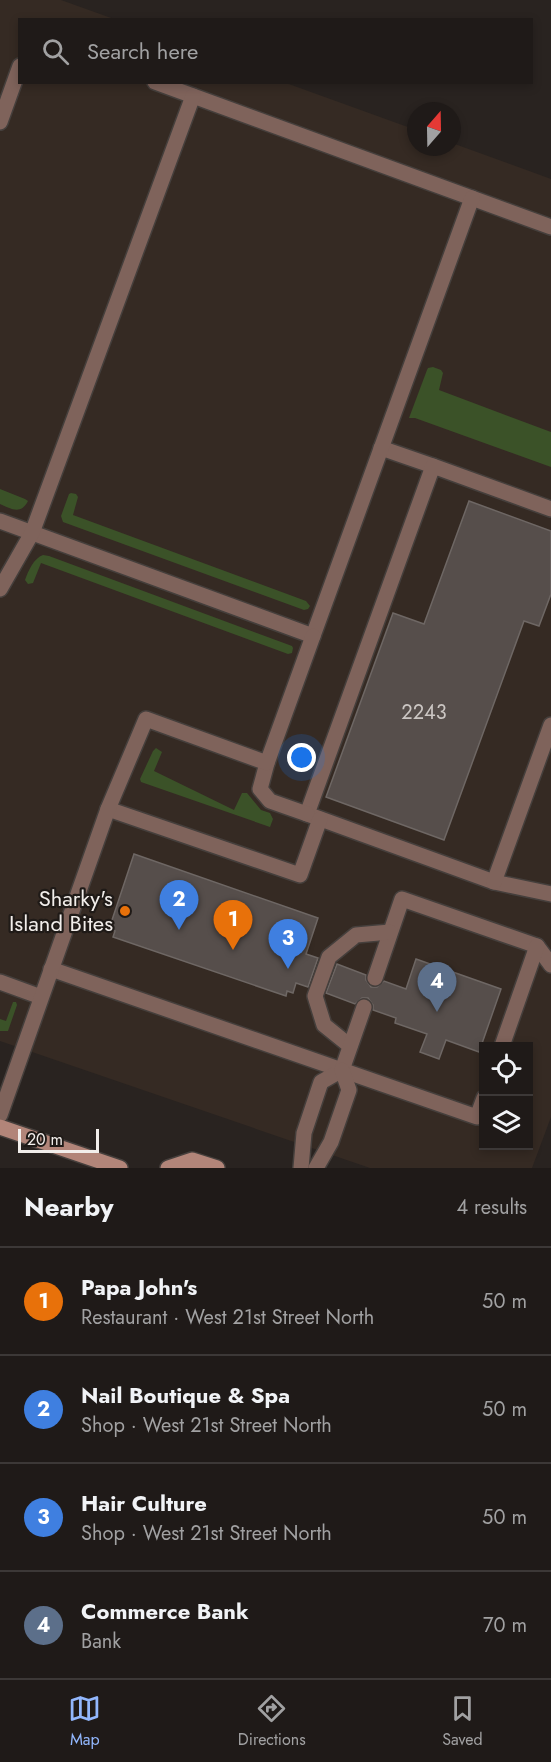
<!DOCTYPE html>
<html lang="en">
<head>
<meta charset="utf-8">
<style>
	body { margin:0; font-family:Jost,sans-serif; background:#272321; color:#f1f3f6 }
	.controls { position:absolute; right:18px; bottom:18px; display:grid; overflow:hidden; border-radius:0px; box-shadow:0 3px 9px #0003 }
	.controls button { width:54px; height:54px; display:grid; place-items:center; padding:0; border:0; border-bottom:2px solid #3c3837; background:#1f1a18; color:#f1f3f6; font:30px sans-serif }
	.compass { position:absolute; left:407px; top:102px; width:54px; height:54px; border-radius:50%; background:#1f1a18; box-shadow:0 3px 9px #0003; rotate:20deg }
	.scale { position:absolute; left:18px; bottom:15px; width:81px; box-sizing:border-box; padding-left:6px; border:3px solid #f2eeeb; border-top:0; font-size:16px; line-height:21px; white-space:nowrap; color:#f2eeeb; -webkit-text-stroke:4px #1f1a17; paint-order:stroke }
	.you { position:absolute; left:302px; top:758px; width:21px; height:21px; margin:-15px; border:4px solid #fff; border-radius:50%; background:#1a73e8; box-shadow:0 0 0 9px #1a73e833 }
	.badge { display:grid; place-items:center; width:39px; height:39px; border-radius:50%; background:#92b7fd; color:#fff; font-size:20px; font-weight:700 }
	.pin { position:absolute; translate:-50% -50px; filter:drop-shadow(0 2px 3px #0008) }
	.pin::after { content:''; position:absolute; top:32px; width:21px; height:18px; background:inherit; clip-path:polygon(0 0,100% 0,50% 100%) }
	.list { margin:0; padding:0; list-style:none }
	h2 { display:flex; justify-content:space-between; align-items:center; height:78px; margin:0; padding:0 24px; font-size:26px }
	h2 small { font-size:20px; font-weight:400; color:#a1a1a2 }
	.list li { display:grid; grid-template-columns:39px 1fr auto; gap:18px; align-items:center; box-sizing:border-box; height:108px; padding:0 24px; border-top:2px solid #3c3837 }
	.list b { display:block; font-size:22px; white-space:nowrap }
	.list p { margin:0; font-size:20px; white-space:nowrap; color:#a1a1a2 }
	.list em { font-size:20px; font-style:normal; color:#a1a1a2 }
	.icon { flex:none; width:33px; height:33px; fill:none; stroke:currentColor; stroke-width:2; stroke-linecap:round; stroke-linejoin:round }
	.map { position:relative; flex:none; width:551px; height:1168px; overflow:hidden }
	.search { position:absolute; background:#1f1a18; box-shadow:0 3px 9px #0003; left:18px; right:18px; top:18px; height:66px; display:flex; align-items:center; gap:15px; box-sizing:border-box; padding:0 21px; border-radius:0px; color:#a1a1a2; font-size:22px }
	.sheet { height:510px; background:#1f1a18 }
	nav { display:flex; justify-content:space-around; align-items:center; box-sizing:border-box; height:84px; border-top:2px solid #3c3837; background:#1f1a18; font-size:16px; color:#a1a1a2 }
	nav a { display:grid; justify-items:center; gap:3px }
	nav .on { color:#92b7fd }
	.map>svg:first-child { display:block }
	.built { fill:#352a23; fill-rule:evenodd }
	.grass { fill:#3b5228 }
	.building { fill:#564e4b; stroke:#6e6764; stroke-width:1.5 }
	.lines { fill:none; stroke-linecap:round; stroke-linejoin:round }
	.lane-casing { stroke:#453f3c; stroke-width:18 }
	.secondary-casing { stroke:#453f3c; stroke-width:18 }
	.lane { stroke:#7f635b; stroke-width:15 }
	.secondary { stroke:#b28579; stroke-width:15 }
	.food-dot { fill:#e8710a; stroke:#1f1a17; stroke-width:2 }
	.labels { text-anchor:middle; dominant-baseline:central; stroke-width:4.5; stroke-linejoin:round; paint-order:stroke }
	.number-label { font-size:20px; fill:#cbc6c3 }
	.poi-label { font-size:22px; fill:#f2eeeb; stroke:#1f1a17; text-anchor:end }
</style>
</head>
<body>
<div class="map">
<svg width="551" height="1168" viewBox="0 0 551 1168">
	<rect width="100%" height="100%" fill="#292320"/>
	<!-- built -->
	<path class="built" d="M0 0H61L114 19 20 20V82L286 83 416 130V147H452V143L551 179V1117L532 1168H370L0 1041ZM484 1046H528V1146H484Z"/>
	<!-- grass -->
	<g class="grass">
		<path d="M433 367 441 370 443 373 439 390 551 432V467L415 418H409L427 370 428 368Z"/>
		<path d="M0 489 25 499 28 501C21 515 11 509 0 504Z"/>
		<path d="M71 493 76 494 78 497 73 515 306 601 310 606 308 609 304 610 63 522 61 516 69 494Z"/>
		<path d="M43 555 49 556 292 646 293 648 292 653 288 654 41 563 33 583 28 584 25 580C28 571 34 558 43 555Z"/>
		<path d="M156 748 162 752 154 771 234 810 242 793H247L261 810 270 813 273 819 270 827 141 782 140 779 153 751Z"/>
		<path d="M13 1002H16L17 1005 8 1031H0V1019L6 1021Z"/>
	</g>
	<!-- building -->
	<g class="building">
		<path d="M469 501 551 531V594L539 626 524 621 444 840 326 797 393 613 424 624Z"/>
		<path d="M134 854 318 918 306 954 318 958 308 987 296 983 293 993 287 991 286 996 113 937 115 931 109 929Z"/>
		<path d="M416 959 501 989 479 1052 446 1040 439 1059 420 1052 427 1034 395 1023 396 1018 373 1010V1005L368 998H362L355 1004 326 993 337 964 366 975V980L371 987H377L384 981 406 989Z"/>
	</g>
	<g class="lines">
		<!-- lane casing -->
		<g class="lane-casing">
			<g id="lane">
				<path d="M155 82 551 227"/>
				<path d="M0 122 20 66"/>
				<path d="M381 448 433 466"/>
				<path d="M551 509 433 466 307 814 494 882 551 894"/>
				<path d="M0 521 313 636 472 198"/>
				<path d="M0 589 32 533 193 96"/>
				<path d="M267 763 260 789 270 801 307 814"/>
				<path d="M108 809 300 875 320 819"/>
				<path d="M494 882 551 725"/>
				<path d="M51 969 477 1117 484 1098"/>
				<path d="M375 978 402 899 537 946 551 965"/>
				<path d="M0 982 41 997"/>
				<path d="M350 1046 324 1025 315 996 329 957 356 935 390 932"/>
				<path d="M502 1046 537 946"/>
				<path d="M0 1115 108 809 146 719 267 763 313 636"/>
				<path d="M301 1168 304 1133 321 1082 342 1070 364 1007"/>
				<path d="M316 1168 331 1142 349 1090 342 1070"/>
			</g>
		</g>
		<!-- secondary casing -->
		<g class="secondary-casing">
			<g id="secondary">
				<path d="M0 1127 120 1168"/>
				<path d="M168 1168 192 1160 217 1168"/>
			</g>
		</g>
		<!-- lane -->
		<use href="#lane" class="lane"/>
		<!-- secondary -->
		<use href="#secondary" class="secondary"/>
	</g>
	<!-- markers -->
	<circle class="food-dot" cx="125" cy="911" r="6"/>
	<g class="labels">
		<!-- number labels -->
		<g class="number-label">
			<text x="424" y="712">2243</text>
		</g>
		<!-- poi labels -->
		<g class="poi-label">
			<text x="113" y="898">Sharky's<tspan x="113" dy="25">Island Bites</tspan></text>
		</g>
	</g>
</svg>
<div class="controls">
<button><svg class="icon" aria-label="locate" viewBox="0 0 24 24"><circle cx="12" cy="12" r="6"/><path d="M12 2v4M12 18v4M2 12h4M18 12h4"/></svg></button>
<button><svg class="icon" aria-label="layers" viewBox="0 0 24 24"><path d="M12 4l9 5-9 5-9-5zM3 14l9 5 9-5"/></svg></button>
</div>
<svg class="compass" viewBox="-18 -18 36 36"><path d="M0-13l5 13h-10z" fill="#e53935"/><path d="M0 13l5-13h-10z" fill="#a1a1a2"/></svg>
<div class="scale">20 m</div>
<div class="you"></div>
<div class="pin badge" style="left:233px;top:950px;background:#e8710a">1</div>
<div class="pin badge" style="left:179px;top:930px;background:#3f7fe0">2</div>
<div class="pin badge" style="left:288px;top:969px;background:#3f7fe0">3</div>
<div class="pin badge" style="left:437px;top:1012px;background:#5c6f8a">4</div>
<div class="search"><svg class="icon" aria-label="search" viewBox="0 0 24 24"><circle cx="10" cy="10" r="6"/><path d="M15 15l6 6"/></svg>Search here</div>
</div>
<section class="sheet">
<h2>Nearby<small>4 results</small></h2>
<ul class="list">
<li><span class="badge" style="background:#e8710a">1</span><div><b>Papa John's</b><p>Restaurant · West 21st Street North</p></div><em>50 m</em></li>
<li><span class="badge" style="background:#3f7fe0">2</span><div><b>Nail Boutique &amp; Spa</b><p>Shop · West 21st Street North</p></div><em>50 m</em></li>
<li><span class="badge" style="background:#3f7fe0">3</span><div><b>Hair Culture</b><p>Shop · West 21st Street North</p></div><em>50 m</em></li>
<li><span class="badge" style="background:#5c6f8a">4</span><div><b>Commerce Bank</b><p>Bank</p></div><em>70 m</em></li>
</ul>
</section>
<nav>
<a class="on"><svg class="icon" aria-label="map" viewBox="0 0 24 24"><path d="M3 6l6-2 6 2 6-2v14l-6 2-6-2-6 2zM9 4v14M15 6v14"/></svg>Map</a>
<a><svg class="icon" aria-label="directions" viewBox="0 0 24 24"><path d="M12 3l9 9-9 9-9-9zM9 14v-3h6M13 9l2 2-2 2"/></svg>Directions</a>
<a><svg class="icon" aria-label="saved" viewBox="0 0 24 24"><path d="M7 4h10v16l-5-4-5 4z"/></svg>Saved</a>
</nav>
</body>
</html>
